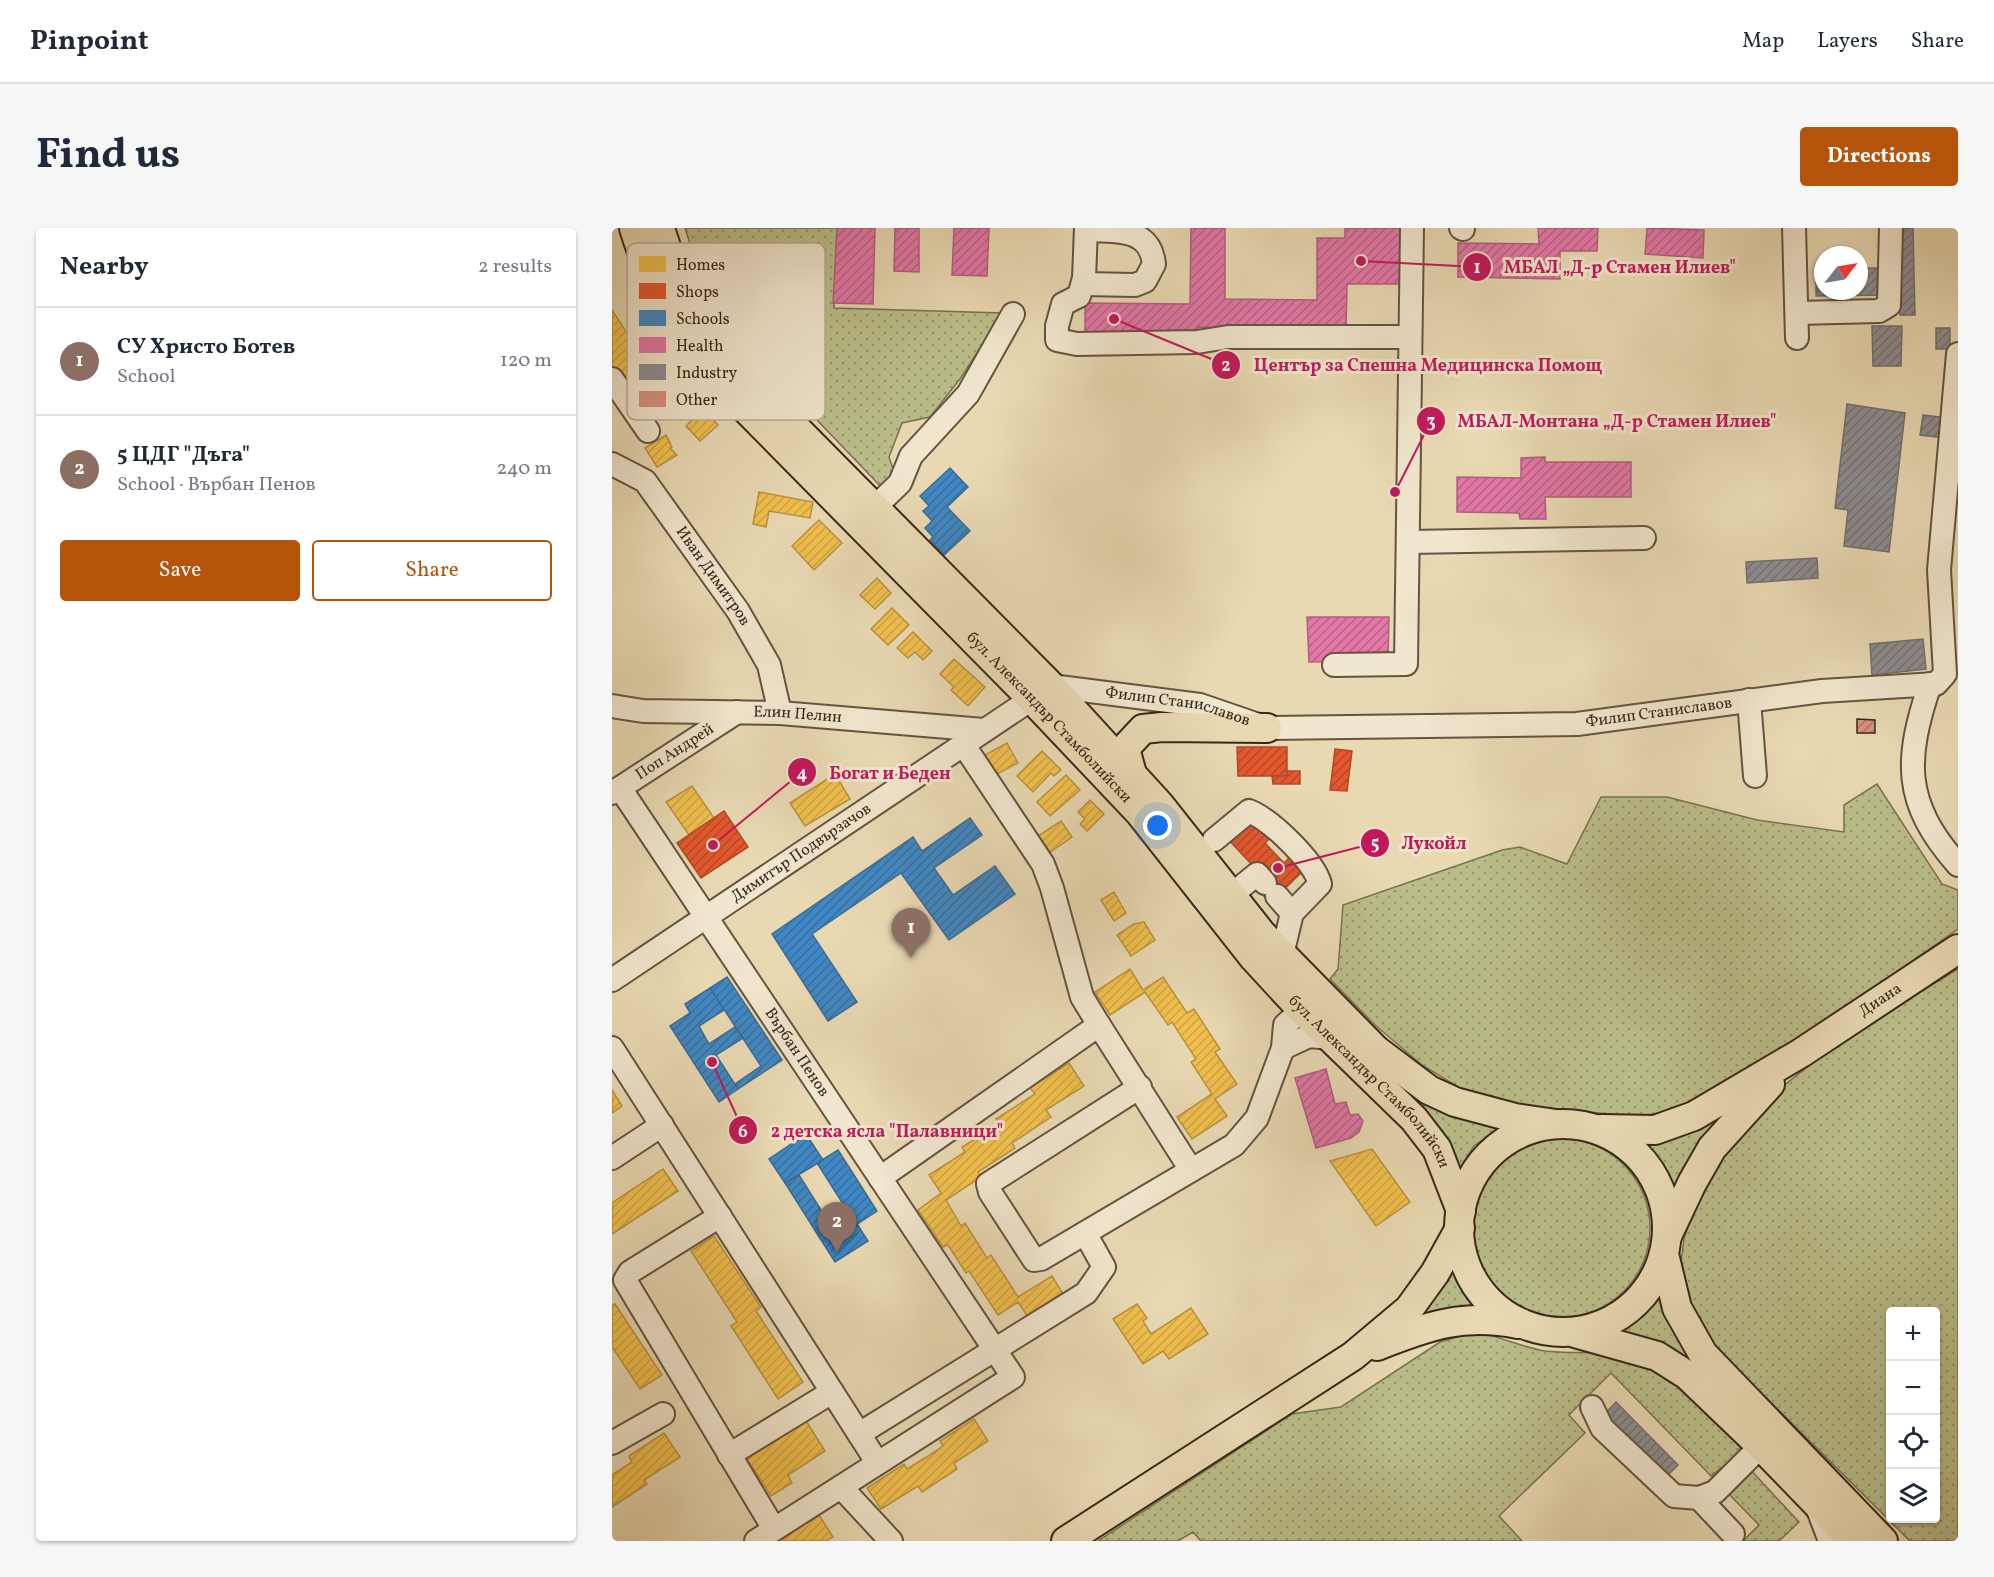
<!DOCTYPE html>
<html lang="en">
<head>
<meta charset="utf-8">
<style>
	body { margin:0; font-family:Vollkorn,serif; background:#f6f6f7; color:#1f2937 }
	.controls { position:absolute; right:18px; bottom:18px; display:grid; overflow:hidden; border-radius:6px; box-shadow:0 2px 4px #0004 }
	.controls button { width:54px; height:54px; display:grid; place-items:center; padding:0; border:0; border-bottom:2px solid #e0e1e3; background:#fff; color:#1f2937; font:30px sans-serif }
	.compass { position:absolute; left:1202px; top:18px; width:54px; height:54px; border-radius:50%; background:#fff; box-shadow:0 2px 4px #0004; rotate:59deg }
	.you { position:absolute; left:546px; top:598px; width:21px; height:21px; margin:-15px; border:4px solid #fff; border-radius:50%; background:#1a73e8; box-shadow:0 0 0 9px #1a73e833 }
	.badge { display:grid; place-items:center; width:39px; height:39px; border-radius:50%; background:#b45309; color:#fff; font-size:20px; font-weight:700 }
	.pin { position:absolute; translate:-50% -50px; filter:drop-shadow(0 2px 3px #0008) }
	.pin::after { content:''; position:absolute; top:32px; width:21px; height:18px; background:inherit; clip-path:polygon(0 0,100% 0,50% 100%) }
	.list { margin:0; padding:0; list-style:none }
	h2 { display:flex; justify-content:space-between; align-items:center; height:78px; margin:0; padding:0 24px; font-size:26px }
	h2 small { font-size:20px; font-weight:400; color:#747a83 }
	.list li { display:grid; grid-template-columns:39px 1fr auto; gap:18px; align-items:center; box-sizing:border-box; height:108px; padding:0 24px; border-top:2px solid #e0e1e3 }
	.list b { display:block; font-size:22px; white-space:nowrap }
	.list p { margin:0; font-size:20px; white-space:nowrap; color:#747a83 }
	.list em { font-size:20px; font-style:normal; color:#747a83 }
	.actions { display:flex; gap:12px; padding:18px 24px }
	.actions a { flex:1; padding:14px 0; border:2px solid #b45309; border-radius:6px; text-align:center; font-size:21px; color:#b45309 }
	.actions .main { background:#b45309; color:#fff }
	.icon { flex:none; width:33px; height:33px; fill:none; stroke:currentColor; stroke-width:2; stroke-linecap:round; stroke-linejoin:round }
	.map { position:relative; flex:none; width:1346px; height:1313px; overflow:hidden; border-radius:6px }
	header { display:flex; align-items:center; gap:36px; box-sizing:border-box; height:84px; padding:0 30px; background:#fff; border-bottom:2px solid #e0e1e3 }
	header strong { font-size:28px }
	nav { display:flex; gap:33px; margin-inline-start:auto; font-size:21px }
	.intro { display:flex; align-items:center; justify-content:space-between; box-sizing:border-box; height:144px; padding:0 36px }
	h1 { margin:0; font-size:42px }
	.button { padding:15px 27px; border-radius:6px; background:#b45309; color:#fff; font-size:21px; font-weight:700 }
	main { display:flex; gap:36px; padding:0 36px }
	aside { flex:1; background:#fff; border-radius:6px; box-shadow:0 2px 4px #0004 }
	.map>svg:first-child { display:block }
	.grass { fill:url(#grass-dots); stroke:#797252; stroke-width:1.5; fill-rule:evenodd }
	.homes { fill:url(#homes-hatch); stroke:#ba933e; stroke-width:1.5 }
	.shops { fill:url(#shops-hatch); stroke:#b04928; stroke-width:1.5 }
	.schools { fill:url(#schools-hatch); stroke:#3d6b91; stroke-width:1.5 }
	.health { fill:url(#health-hatch); stroke:#b05f7d; stroke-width:1.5 }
	.industry { fill:url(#industry-hatch); stroke:#746e6e; stroke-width:1.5 }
	.building { fill:url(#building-hatch); stroke:#382719; stroke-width:1.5 }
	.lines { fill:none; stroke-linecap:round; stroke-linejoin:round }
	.minor-casing { stroke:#645440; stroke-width:26 }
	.major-casing { stroke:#382719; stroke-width:32 }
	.minor { stroke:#f1e6ce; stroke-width:22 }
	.major { stroke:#e9d9b3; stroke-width:28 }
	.labels { text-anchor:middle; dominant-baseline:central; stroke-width:6; stroke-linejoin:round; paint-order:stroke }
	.street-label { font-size:16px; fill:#382719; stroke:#f1e6ce }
	.key { fill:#f1e6ce; stroke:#baad98; stroke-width:1.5 }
	.key-label { font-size:16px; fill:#382719 }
	.leader { fill:none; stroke:#c2185b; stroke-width:2 }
	.callout-dot { fill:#c2185b; stroke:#f1e6ce; stroke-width:2 }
	.mark-label { font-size:18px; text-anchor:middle; font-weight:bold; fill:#fff }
	.callout-label { font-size:18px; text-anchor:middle; font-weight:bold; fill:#c2185b; stroke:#f1e6ce; stroke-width:6; stroke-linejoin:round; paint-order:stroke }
</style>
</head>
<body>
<header>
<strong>Pinpoint</strong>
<nav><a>Map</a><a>Layers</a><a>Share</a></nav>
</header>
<div class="intro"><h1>Find us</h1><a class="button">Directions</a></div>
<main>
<aside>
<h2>Nearby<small>2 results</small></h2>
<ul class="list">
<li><span class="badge" style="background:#8d6e63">1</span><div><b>СУ Христо Ботев</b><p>School</p></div><em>120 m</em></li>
<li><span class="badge" style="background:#8d6e63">2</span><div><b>5 ЦДГ &quot;Дъга&quot;</b><p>School · Върбан Пенов</p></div><em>240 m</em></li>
</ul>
<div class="actions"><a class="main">Save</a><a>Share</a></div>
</aside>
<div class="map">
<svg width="1346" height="1313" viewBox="0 0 1346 1313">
	<defs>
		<pattern id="grass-dots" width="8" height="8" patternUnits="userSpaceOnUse" patternTransform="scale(1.5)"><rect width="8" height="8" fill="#babe8a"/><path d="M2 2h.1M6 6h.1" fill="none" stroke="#989a70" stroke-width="1.8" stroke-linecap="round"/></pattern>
		<pattern id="homes-hatch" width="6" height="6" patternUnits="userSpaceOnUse" patternTransform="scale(1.5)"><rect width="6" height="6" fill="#f2c14e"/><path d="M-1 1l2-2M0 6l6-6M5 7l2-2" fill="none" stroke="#d0a644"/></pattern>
		<pattern id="shops-hatch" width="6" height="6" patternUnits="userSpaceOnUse" patternTransform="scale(1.5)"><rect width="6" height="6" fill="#e4572e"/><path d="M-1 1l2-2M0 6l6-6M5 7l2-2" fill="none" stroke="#ba4826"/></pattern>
		<pattern id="schools-hatch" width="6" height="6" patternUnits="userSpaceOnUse" patternTransform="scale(1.5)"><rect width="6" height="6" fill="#3f88c5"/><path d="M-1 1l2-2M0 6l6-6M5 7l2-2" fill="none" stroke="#366f9f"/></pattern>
		<pattern id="health-hatch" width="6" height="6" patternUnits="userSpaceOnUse" patternTransform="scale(1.5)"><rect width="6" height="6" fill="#e377a8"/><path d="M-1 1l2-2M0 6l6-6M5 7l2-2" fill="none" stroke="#b96288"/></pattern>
		<pattern id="industry-hatch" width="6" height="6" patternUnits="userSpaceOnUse" patternTransform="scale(1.5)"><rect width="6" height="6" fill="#8d8d92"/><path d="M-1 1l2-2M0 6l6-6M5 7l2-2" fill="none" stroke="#747376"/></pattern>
		<pattern id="building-hatch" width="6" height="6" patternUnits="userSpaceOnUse" patternTransform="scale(1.5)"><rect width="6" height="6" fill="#d89080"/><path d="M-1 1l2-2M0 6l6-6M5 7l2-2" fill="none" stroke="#b07668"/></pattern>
	</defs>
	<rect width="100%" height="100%" fill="#e9d9b3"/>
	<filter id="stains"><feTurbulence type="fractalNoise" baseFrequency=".00333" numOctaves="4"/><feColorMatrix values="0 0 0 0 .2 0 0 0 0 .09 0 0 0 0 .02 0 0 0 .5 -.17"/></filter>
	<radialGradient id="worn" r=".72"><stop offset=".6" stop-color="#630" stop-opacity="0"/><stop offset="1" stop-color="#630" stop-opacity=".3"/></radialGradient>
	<!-- grass -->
	<g class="grass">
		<path d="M73 0H225L222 80 391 85 348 151 318 189 290 195 277 229 283 247 271 261 158 143 143 115 80 22Z"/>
		<path d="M1265 556 1330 656 1346 662V701L1182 815 1101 866 1058 883 1027 889 967 883H934L856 865 810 837 763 797 718 751 726 741 731 677 890 622 908 619 955 636 989 569H1055L1145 592 1232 604V577Z"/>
		<path d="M1346 741V1313H1298L1098 1114 1085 1097 1068 1041 1072 1011 1094 944 1160 867 1230 811ZM1278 1084H1324V1290H1278Z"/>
		<path d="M817 873 890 898 862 918 844 946 807 882Z"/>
		<path d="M1123 874 1063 969 1051 940 1027 911Z"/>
		<circle cx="948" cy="1000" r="90"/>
		<path d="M843 1040 852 1060 869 1080 794 1098 828 1062Z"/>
		<path d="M1051 1064 1105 1156 1009 1105 1032 1088Z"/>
		<path d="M858 1105C883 1105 907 1119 933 1123 956 1126 982 1123 1006 1127 1058 1137 1093 1182 1130 1217L1123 1229 1099 1248 999 1145 957 1187 973 1205 887 1288 910 1313H589L581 1304 566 1313H486L680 1186 729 1179 828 1114Z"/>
		<path d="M1135 1238 1187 1294 1167 1313H1131L1147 1297 1112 1261Z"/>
	</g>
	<!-- homes -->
	<g class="homes">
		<path d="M0 82 59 172 34 189 0 137Z"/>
		<path d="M91 181 106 197 88 213 74 198Z"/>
		<path d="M54 207 60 219 58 220 65 227 45 239 33 220Z"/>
		<path d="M147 264 201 274 198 290 157 283 154 299 141 296Z"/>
		<path d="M207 292 230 315 202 342 180 318Z"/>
		<path d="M265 350 279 365 263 381 248 367Z"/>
		<path d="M280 380 297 397 276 417 259 401Z"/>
		<path d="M301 404 320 423 311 432 303 424 296 430 285 420Z"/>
		<path d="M342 431 373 459 356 478 339 462 342 459 328 446Z"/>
		<path d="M395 515 406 535 383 547 373 527Z"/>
		<path d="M430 523 449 542 442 548 439 545 421 564 405 548Z"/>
		<path d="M223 546 238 571 193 598 178 575Z"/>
		<path d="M454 547 468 562 438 588 425 574Z"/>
		<path d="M80 558 102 590 77 607 54 574Z"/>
		<path d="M478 572 492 586 475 603 468 596 473 591 466 584Z"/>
		<path d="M449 593 460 609 437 625 426 608Z"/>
		<path d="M502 664 514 685 502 693 489 672Z"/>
		<path d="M532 694 543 712 519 728 505 707 522 696Z"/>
		<path d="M518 741 531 762 551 749 575 785 582 781 608 821 603 824 625 856 603 871 615 888 580 911 565 889 600 866 579 834 584 831 560 794 556 797 533 764 498 787 483 764Z"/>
		<path d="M457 835 472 858 434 882 439 889 400 915 403 920 366 944 369 949 334 972 349 998 353 995 375 1030 379 1027 406 1069 440 1048 456 1074 420 1095 406 1074 386 1087 357 1043 354 1045 336 1017 331 1019 306 982 329 965 317 947 353 924 350 919 388 896 384 891 423 866 418 860Z"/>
		<path d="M0 862 10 878 0 885Z"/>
		<path d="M760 921 798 974 764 998 718 933Z"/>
		<path d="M51 941 66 963 0 1006V975Z"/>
		<path d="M102 1008 149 1079 144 1083 191 1154 166 1171 119 1098 125 1094 79 1023Z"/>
		<path d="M3 1076 50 1147 28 1161 0 1119V1077Z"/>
		<path d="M525 1076 535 1090 531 1093 539 1106 579 1080 596 1106 557 1131 551 1123 531 1136 501 1091Z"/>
		<path d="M191 1188 213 1223 176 1247 180 1255 159 1268 135 1231 157 1217 153 1211Z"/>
		<path d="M362 1191 376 1213 342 1235 345 1241 310 1264 306 1258 269 1281 255 1260 292 1236 295 1241 313 1230 331 1218 328 1213Z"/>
		<path d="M52 1205 68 1229 32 1252 35 1256 0 1279V1247L20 1234 17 1228Z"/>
		<path d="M205 1284 221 1309 214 1313H172L169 1309Z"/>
	</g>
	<!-- shops -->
	<g class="shops">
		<path d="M625 519H675V548H626Z"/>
		<path d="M723 521 740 523 735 563 718 562Z"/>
		<path d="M675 543H688V556H661L660 548H675Z"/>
		<path d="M112 583 136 619 89 650 65 615Z"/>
		<path d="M636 589 657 611 653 615 672 635 678 629 691 643 658 675 646 662 655 653 614 609Z"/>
	</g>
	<!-- schools -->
	<g class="schools">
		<path d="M338 240 356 259 335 279 358 303 332 327 318 312 321 309 313 300 320 293 311 283 317 278 308 268Z"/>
		<path d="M358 590 370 607 322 640 341 667 383 638 403 666 337 712 289 645 200 706 245 774 216 793 160 706 301 609 310 623Z"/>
		<path d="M115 749 170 832 126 861 123 856 149 838 98 760Z"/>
		<path d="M98 760 112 782 87 798 97 816 123 799 131 810 104 827 126 861 107 874 58 798 78 785 73 776Z"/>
		<path d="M194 906 211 932 173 955 157 931Z"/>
		<path d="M226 922 265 983 245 996 256 1013 223 1034 173 955 187 947 226 1009 245 998 205 935Z"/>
	</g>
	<!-- health -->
	<g class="health">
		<path d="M225 0H263L261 76 221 75Z"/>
		<path d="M283 0H307V44L282 43Z"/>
		<path d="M342 0H377L375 48 340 47Z"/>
		<path d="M579 0H613V71L705 72V10H733V0H794V56H735L734 101 586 99V107L473 105V75L578 76Z"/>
		<path d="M926 0H986L985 23H948V51L846 49V15L927 16Z"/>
		<path d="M1035 0 1092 2 1091 30 1033 26Z"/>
		<path d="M933 229V234H1019V269H933L934 291H908L907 285 845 284V249L909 250V230Z"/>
		<path d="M695 389H777L776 432 697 434Z"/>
		<path d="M714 841 723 876 734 874 738 887 746 886 751 893 747 904 739 910 704 920 683 850Z"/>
	</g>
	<!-- industry -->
	<g class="industry">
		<path d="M1287 0H1301L1303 87H1288Z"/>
		<path d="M1204 40H1211V63H1247V40H1272L1273 67 1204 68Z"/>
		<path d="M1260 98H1290L1289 138H1261Z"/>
		<rect x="1324" y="100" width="14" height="21"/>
		<path d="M1235 176 1293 185 1277 324 1232 318 1236 282 1223 280Z"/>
		<path d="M1311 187 1336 190 1333 210 1308 207Z"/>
		<path d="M1205 330 1206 350 1135 355 1134 334Z"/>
		<path d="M1311 411 1314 441 1260 447 1258 416Z"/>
		<path d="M1004 1174 1066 1237 1048 1255 986 1193Z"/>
	</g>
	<!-- building -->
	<path class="building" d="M1245 491 1263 492V505H1245Z"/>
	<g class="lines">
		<!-- minor casing -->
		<g class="minor-casing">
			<g id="minor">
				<path d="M474 0 472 50 467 68 451 76 445 98V112L465 116 585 114 616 109H798"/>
				<path d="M849 0 851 1"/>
				<path d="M1182 0 1185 110"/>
				<path d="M471 56 523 57 533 53 542 36C538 0 506 3 474 2"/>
				<path d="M1185 85 1267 83 1277 77 1279 0"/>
				<path d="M0 151 36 203"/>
				<path id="s1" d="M0 236 33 253 126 383 157 437 168 485"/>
				<path d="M262 280 288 255 299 228 356 166 401 86"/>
				<path d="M796 314 1032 310"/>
				<path d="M722 437 794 436 800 0"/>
				<path d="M1318 456C1293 531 1290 574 1346 637"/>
				<path d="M1137 472 1143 548"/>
				<path id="s2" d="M0 478 31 483 168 485 372 502"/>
				<path id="s3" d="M8 560 401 1149 144 1313"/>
				<path id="s4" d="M0 565 125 484"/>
				<path d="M602 612 637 583C659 592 702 633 708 656L680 685 670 727"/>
				<path d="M665 668 680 685"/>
				<path d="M606 678 645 646 653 655"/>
				<path id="s5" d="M0 752 439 458 588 477 655 500 965 496 1210 463 1324 456 1333 446 1327 342 1346 126"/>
				<path d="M487 797 579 942"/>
				<path d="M0 820 265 1234"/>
				<path d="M671 820 697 808 719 810"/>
				<path d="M528 859 376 956 378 964 422 1032 429 1031 622 917 645 890 671 820 673 797 690 782"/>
				<path d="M0 930 50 897"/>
				<path d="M268 950 487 797 470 769 440 660 431 636 351 516"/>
				<path d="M108 988 18 1044 13 1052 162 1301"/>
				<path d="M980 1179 990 1200 1062 1268 1087 1270 1103 1264 1149 1218"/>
				<path d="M247 1206 474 1065 492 1039 473 1005"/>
				<path d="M0 1215 51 1186"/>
				<path d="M117 1227 220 1164"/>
				<path d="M229 1259 279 1313"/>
				<path d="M1087 1270 1121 1306"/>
				<path d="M1205 1279 1218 1313"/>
			</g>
		</g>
		<!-- major casing -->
		<g class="major-casing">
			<g id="major">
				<path id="s6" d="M22 0C36 45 56 91 86 129 99 146 115 161 130 177L419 470 528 585 642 730 690 782 802 891 825 921 849 983"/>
				<path d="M48 0C66 65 107 116 150 166L439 458 547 576 649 705 764 822 817 862 843 874 903 890 944 896"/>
				<path d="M520 546 514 524 516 517 531 501 550 499 655 500"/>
				<circle cx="951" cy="1000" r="104"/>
				<path id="s7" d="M990 901 1043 902 1082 888 1189 825 1346 721"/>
				<path d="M1055 1008 1080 955 1100 920 1158 856"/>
				<path d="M1052 1026 1065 1080 1091 1126 1271 1313"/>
				<path d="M963 1105 1045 1128 1075 1147 1149 1218 1241 1313"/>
				<path d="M765 1118C816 1098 851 1085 906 1096"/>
				<path d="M454 1313 741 1128 797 1081 823 1045 848 1000"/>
			</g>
		</g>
		<!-- minor -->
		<use href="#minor" class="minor"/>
		<!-- major -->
		<use href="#major" class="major"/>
	</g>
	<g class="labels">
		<!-- street labels -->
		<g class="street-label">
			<text stroke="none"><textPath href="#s1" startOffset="154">Иван Димитров</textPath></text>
			<text stroke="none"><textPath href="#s5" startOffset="657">Филип Станиславов</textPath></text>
			<text stroke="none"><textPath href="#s5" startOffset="1142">Филип Станиславов</textPath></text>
			<text stroke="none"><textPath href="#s2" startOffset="186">Елин Пелин</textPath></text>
			<text stroke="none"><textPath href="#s6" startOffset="648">бул. Александър Стамболийски</textPath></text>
			<text stroke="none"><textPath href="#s4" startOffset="75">Поп Андрей</textPath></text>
			<text stroke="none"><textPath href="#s5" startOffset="228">Димитър Подвързачов</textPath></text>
			<text stroke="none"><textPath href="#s7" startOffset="314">Диана</textPath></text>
			<text stroke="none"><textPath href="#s3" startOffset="318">Върбан Пенов</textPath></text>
			<text stroke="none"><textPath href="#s6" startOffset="1134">бул. Александър Стамболийски</textPath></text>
		</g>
	</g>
	<!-- legend -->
	<rect x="15" y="15" width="198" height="177" rx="9" class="key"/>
	<rect x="27" y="28" width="27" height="16" fill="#f2c14e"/>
	<rect x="27" y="55" width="27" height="16" fill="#e4572e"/>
	<rect x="27" y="82" width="27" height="16" fill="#3f88c5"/>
	<rect x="27" y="109" width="27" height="16" fill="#e377a8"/>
	<rect x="27" y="136" width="27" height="16" fill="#8d8d92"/>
	<rect x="27" y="163" width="27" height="16" fill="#d89080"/>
	<g class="key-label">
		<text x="64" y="42">Homes</text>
		<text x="64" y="69">Shops</text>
		<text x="64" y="96">Schools</text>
		<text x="64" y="123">Health</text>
		<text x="64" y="150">Industry</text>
		<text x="64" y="177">Other</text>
	</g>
	<!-- callouts -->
	<path class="leader" d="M749 33L865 39M502 91L614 137M783 264L819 193M101 617L190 544M666 640L763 615M100 834L131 902"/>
	<g class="callout-dot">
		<circle cx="749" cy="33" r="6"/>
		<circle cx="502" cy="91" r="6"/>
		<circle cx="783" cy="264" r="6"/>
		<circle cx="101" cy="617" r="6"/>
		<circle cx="666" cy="640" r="6"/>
		<circle cx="100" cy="834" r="6"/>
		<circle cx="865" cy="39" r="15"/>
		<circle cx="614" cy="137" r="15"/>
		<circle cx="819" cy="193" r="15"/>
		<circle cx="190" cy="544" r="15"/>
		<circle cx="763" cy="615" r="15"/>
		<circle cx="131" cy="902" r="15"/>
	</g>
	<g class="mark-label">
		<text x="865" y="45">1</text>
		<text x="614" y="143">2</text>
		<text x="819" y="199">3</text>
		<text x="190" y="551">4</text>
		<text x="763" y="621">5</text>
		<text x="131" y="909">6</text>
	</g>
	<g class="callout-label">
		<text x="1008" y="45">МБАЛ „Д-р Стамен Илиев"</text>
		<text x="816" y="143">Център за Спешна Медицинска Помощ</text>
		<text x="1005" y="199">МБАЛ-Монтана „Д-р Стамен Илиев"</text>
		<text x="278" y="551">Богат и Беден</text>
		<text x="822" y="621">Лукойл</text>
		<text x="275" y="909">2 детска ясла "Палавници"</text>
	</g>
	<rect width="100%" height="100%" filter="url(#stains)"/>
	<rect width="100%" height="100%" fill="url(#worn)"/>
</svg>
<div class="controls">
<button>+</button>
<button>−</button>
<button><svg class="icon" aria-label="locate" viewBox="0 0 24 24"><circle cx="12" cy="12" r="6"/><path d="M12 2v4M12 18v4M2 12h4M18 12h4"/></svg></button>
<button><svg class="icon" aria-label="layers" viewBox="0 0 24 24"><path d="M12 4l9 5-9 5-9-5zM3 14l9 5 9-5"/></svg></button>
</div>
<svg class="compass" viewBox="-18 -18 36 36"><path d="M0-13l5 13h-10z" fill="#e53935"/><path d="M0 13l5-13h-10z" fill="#747a83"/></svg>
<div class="you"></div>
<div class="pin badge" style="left:299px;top:730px;background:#8d6e63">1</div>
<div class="pin badge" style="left:225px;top:1024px;background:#8d6e63">2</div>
</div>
</main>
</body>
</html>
